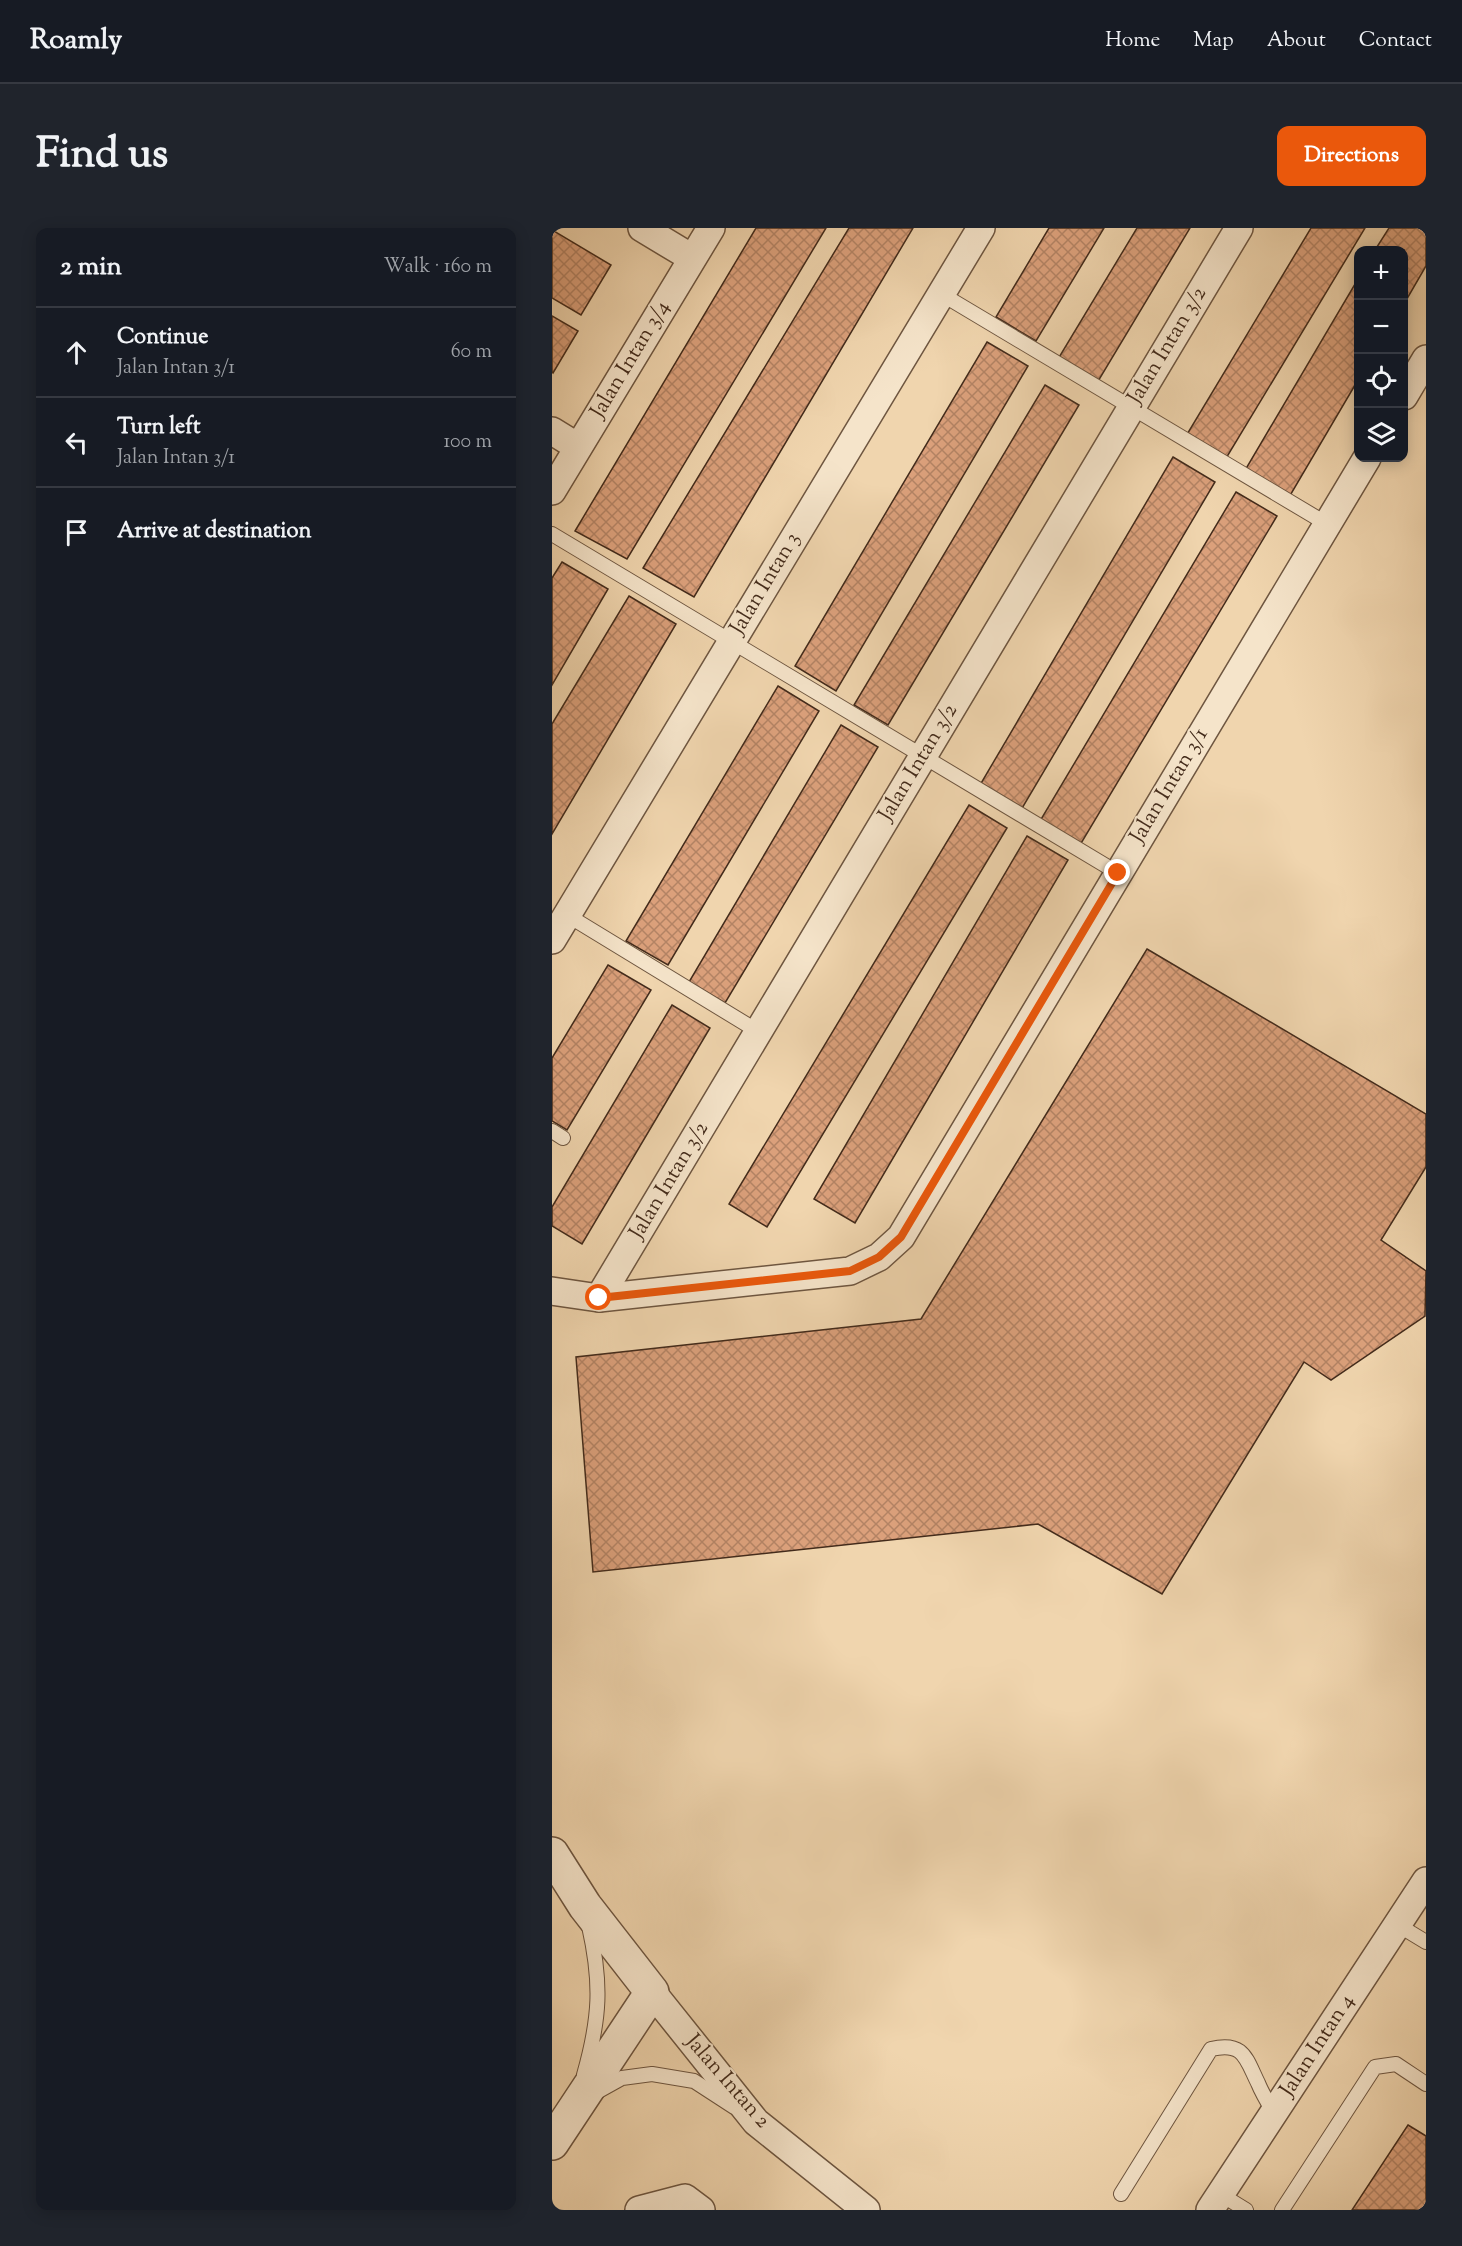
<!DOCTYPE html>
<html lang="en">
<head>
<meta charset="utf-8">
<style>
	body { margin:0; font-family:"Sorts Mill Goudy",serif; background:#20242c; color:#f1f3f6 }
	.controls { position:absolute; right:18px; top:18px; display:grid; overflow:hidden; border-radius:12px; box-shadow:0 3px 15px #0003 }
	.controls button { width:54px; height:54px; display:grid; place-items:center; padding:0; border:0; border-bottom:2px solid #363941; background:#171b24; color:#f1f3f6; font:30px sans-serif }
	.stop { position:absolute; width:18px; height:18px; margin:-14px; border:4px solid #ea580c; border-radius:50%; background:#fff }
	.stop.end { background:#ea580c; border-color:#fff; box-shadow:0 2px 6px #0008 }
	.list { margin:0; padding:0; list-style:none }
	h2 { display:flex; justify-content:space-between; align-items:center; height:78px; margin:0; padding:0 24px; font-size:26px }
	h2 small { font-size:20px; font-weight:400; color:#9ea1a6 }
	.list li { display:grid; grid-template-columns:39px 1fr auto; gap:18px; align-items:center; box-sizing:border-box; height:90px; padding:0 24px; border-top:2px solid #363941 }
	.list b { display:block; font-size:22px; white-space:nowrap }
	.list p { margin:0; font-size:20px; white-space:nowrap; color:#9ea1a6 }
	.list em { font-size:20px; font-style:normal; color:#9ea1a6 }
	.icon { flex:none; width:33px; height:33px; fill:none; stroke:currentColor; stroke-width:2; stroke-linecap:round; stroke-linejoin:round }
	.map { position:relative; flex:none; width:874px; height:1982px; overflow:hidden; border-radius:12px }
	header { display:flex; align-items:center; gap:36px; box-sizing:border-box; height:84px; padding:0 30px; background:#171b24; border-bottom:2px solid #363941 }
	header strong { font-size:28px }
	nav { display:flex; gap:33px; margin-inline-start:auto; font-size:21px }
	.intro { display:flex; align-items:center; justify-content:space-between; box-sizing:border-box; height:144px; padding:0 36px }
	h1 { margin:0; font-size:42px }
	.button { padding:15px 27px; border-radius:12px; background:#ea580c; color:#fff; font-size:21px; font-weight:700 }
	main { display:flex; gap:36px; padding:0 36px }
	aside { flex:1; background:#171b24; border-radius:12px; box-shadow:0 3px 15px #0003 }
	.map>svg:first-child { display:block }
	.building { fill:url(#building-cross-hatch); stroke:#432b1b; stroke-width:1.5 }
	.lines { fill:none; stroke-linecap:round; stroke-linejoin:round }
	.service-casing { stroke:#6e5640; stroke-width:16 }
	.minor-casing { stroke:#6e5640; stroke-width:30 }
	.tertiary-casing { stroke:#6e5640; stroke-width:36 }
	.service { stroke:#f5e4ca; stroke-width:14 }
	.minor { stroke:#f5e4ca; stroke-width:27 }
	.tertiary { stroke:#f5e4ca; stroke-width:33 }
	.route { stroke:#ea580c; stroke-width:8 }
	.labels { text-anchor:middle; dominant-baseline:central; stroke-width:4.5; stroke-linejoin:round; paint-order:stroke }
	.street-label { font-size:22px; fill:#432b1b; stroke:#f5e4ca }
</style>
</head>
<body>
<header>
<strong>Roamly</strong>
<nav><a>Home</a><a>Map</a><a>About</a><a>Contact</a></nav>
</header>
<div class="intro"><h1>Find us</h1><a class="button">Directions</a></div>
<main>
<aside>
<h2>2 min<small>Walk · 160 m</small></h2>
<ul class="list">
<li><svg class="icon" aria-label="ahead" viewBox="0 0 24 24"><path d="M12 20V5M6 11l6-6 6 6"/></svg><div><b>Continue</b><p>Jalan Intan 3/1</p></div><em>60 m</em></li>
<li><svg class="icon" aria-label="left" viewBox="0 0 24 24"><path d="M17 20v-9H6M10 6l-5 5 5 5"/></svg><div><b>Turn left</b><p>Jalan Intan 3/1</p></div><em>100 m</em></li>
<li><svg class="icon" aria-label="arrive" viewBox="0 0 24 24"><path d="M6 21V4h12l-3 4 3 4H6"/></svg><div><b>Arrive at destination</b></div></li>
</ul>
</aside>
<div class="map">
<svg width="874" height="1982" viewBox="0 0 874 1982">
	<defs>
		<pattern id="building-cross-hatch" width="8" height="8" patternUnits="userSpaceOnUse" patternTransform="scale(1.5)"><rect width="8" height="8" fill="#dba07b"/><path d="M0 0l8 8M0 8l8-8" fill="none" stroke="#b38364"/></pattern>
	</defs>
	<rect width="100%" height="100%" fill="#f0d5ae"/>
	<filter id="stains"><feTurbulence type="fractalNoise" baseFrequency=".00333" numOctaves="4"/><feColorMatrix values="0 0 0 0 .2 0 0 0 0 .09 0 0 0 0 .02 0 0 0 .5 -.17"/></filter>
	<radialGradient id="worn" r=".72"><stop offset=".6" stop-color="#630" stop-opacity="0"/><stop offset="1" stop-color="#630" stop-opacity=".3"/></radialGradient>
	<!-- building -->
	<g class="building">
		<path d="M204 0H274L75 331 23 303Z"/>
		<path d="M297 0H361L142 369 91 340Z"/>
		<path d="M497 0H552L484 113 444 89Z"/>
		<path d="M585 0H638L545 155 506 131Z"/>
		<path d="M759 0H813L673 232 634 208Z"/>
		<path d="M837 0H874V38L852 76V22H823Z"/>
		<path d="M0 2 59 37 29 87 0 70Z"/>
		<path d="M806 51V152L736 271 692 244Z"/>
		<path d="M0 88 26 103 1 145 0 144Z"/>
		<path d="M435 114 476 138 284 463 243 438Z"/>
		<path d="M493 157 527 177 336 497 302 477Z"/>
		<path d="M621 229 663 254 469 582 428 557Z"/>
		<path d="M684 264 725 288 528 617 488 593Z"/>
		<path d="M10 334 56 361 0 457V350Z"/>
		<path d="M77 368 124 396 0 606V496Z"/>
		<path d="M226 458 267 483 116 737 74 713Z"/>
		<path d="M289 497 326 519 173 775 137 754Z"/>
		<path d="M417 577 455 600 215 999 177 976Z"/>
		<path d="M475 608 516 632 303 995 262 971Z"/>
		<path d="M595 721 874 886V939L829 1012 874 1043 873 1088 779 1152 752 1134 610 1366 486 1296 41 1344 24 1129 369 1091Z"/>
		<path d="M56 737 99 762 15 902 0 893V830Z"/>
		<path d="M120 777 158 800 30 1016 0 998V979Z"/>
		<path d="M856 1897 874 1908V1982H800Z"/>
	</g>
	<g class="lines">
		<!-- service casing -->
		<g class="service-casing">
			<g id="service">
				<path d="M391 67 775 296"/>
				<path d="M0 306 566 645"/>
				<path d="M15 687 207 804"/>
				<path d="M0 903 11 910"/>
				<path d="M846 1697 874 1714"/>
				<path d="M32 1847C48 1790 50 1756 37 1698"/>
				<path d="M43 1865 70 1850 100 1846 142 1853 182 1879"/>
				<path d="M569 1966 659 1821C692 1813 694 1831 706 1855 710 1865 716 1875 722 1885"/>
				<path d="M668 1966 694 1982"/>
				<path d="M730 1982 823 1839 844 1836 874 1856"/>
			</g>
		</g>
		<!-- minor casing -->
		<g class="minor-casing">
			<g id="minor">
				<path d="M90 0 140 30"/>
				<path d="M852 168 874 131"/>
				<path d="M0 203 26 219"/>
				<path d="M0 263 159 0"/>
				<path d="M0 712 429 0"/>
				<path d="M0 1063 47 1070 298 1043 327 1029 349 1009 815 230"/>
				<path d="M47 1070 687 0"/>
				<path d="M100 1764 204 1894 314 1982"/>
				<path d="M87 1982 133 1970 149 1982"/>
				<path d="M658 1982 874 1653"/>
			</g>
		</g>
		<!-- tertiary casing -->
		<g class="tertiary-casing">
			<path id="tertiary" d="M0 1626 33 1678 100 1764 0 1915"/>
		</g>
		<!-- service -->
		<use href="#service" class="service"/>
		<!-- minor -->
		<use href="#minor" class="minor"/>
		<!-- tertiary -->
		<use href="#tertiary" class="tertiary"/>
	</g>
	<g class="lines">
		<!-- route -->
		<path class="route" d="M47 1070 298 1043 327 1029 349 1009 566 645"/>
	</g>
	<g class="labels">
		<!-- street labels -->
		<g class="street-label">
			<text transform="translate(616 118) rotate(-59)">Jalan Intan 3/2</text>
			<text transform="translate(79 132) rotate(-59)">Jalan Intan 3/4</text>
			<text transform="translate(214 356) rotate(-59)">Jalan Intan 3</text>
			<text transform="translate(367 535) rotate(-59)">Jalan Intan 3/2</text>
			<text transform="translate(618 558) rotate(-59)">Jalan Intan 3/1</text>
			<text transform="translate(118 953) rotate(-59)">Jalan Intan 3/2</text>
			<text transform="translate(766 1818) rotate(-57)">Jalan Intan 4</text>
			<text transform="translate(175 1854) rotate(49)">Jalan Intan 2</text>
		</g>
	</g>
	<rect width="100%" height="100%" filter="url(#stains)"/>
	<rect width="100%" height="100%" fill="url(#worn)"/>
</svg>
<div class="controls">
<button>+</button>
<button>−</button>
<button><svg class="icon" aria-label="locate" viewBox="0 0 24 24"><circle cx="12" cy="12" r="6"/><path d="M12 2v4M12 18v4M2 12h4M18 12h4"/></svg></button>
<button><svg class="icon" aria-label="layers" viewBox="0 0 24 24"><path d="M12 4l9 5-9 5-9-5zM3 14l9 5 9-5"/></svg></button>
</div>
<div class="stop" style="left:47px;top:1070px"></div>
<div class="stop end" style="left:566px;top:645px"></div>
</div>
</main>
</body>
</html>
